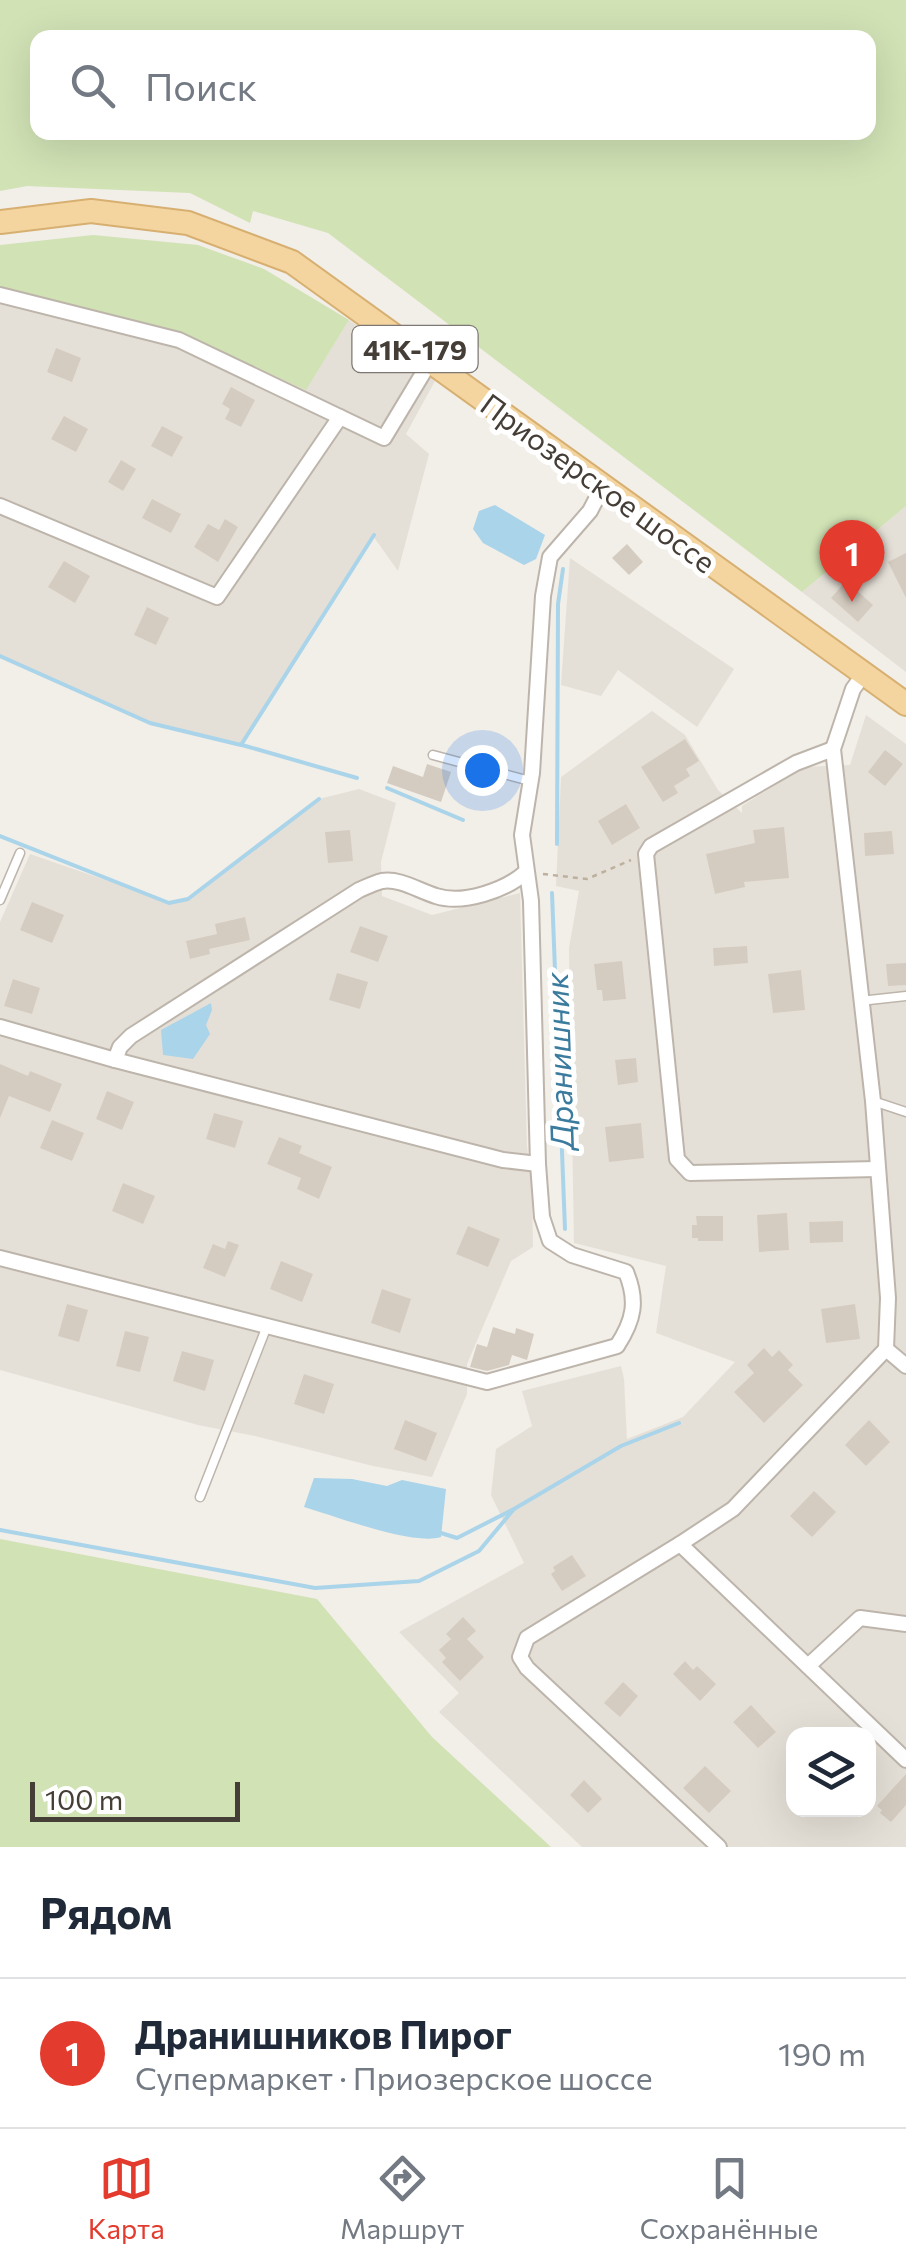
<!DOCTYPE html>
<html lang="ru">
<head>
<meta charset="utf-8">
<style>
	body { margin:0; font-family:Commissioner,sans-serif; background:#f6f6f7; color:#1f2937 }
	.controls { position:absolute; right:30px; bottom:30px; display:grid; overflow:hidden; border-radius:20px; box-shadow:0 10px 40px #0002 }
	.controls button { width:90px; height:90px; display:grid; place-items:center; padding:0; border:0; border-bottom:2px solid #e0e1e3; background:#fff; color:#1f2937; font:50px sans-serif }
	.scale { position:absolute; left:30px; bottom:25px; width:210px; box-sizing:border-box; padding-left:10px; border:5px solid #453e37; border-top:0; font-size:28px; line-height:35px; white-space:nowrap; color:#453e37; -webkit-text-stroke:8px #fff; paint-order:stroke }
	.you { position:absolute; left:482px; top:770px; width:35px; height:35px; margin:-25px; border:8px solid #fff; border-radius:50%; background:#1a73e8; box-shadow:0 0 0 15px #1a73e833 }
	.badge { display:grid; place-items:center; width:65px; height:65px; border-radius:50%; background:#e33b2e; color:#fff; font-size:32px; font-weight:700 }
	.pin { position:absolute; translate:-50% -82px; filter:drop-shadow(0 2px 5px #0008) }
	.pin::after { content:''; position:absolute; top:52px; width:35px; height:30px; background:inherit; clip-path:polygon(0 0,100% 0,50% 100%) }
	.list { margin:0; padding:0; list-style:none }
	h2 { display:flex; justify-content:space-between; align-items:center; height:130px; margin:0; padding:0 40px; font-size:42px }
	h2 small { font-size:32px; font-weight:400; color:#747a83 }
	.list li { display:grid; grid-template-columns:65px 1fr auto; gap:30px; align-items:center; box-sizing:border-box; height:150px; padding:0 40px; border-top:2px solid #e0e1e3 }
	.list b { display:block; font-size:38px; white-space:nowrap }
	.list p { margin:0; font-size:32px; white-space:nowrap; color:#747a83 }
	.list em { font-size:32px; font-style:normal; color:#747a83 }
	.icon { flex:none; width:55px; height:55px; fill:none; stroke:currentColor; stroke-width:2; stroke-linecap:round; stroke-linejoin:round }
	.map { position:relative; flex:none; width:906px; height:1847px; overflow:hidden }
	.search { position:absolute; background:#fff; box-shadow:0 10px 40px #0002; left:30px; right:30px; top:30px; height:110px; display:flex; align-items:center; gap:25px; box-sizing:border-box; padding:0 35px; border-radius:20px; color:#747a83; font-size:38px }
	.sheet { height:280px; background:#fff }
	nav { display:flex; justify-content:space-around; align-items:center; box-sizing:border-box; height:140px; border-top:2px solid #e0e1e3; background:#fff; font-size:28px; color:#747a83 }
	nav a { display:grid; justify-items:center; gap:5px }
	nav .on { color:#e33b2e }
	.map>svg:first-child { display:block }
	.residential { fill:#e5e0d7; fill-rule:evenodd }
	.green { fill:#d1e2b5; fill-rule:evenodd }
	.water { fill:#aad4e9 }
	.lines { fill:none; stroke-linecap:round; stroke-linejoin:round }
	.stream { stroke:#aad4e9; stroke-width:4 }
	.building { fill:#d5ccc1 }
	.lane-casing { stroke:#bdb5ab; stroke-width:11 }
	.street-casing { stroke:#bdb5ab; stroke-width:18 }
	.primary-casing { stroke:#d7b071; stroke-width:26 }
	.path { stroke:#bdb09e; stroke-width:2.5; stroke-dasharray:5 5; stroke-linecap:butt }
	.lane { stroke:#fff; stroke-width:8 }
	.street { stroke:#fff; stroke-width:14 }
	.primary { stroke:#f4d59f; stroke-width:22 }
	.labels { text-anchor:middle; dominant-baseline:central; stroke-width:10; stroke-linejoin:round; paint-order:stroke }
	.shield { fill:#fff; stroke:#7d7873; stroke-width:2.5 }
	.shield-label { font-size:28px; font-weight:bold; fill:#453e37 }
	.street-label { font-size:30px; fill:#453e37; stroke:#fff }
	.water-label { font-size:32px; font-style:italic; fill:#3a7b9e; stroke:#fff }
</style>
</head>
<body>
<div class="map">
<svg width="906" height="1847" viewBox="0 0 906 1847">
	<rect width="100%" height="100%" fill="#f2eee8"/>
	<!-- residential -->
	<g class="residential">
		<path d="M0 288 180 333 306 389 349 320 435 381 406 434 429 454 398 571 373 536 241 745 150 723 0 656Z"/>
		<path d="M906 506V672L802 592Z"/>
		<path d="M570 558 734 669 697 727 618 670 601 696 561 685Z"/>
		<path d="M652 711 685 735 718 790 742 813V806L803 767 850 765 866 715 906 744V1847H582L439 1712 459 1693 399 1632 524 1563 491 1495 496 1449 532 1426 522 1391 621 1366 624 1379 627 1439 683 1417 735 1362 656 1333 666 1266 574 1243 569 948 579 891 556 886 561 777ZM794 1734H868V1810H794Z"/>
		<path d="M359 789 396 803 381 862 382 896 432 915 520 893 527 1147 532 1183 533 1247 511 1261 467 1364V1394L432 1477 373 1466 255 1436 198 1425 0 1370V922L30 854 169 902 188 899 319 799Z"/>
	</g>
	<!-- green -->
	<g class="green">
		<path d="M0 0H906V506L802 592 328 233 253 211 250 223 190 193 27 186 0 191ZM38 38H868V132H38Z"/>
		<path d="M93 235 198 245 264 269 349 320 306 390 180 333 0 288V245Z"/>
		<path d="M0 1539 317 1599 432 1737 551 1847H0Z"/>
	</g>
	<!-- water -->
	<g class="water">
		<path d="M495 505 545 535 536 559 524 565 483 543 473 529 479 511Z"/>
		<path d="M211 1003 212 1010 206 1025 210 1034 193 1059 163 1055 161 1030Z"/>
		<path d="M314 1478 352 1479 387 1486 402 1480 446 1489 441 1537C413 1546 335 1516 304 1507Z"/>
	</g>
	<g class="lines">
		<!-- stream -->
		<g class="stream">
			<path d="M0 656 150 723 241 745 374 535"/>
			<path d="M242 745 357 778"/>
			<path d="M387 788 463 820"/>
			<path d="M0 836 169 903 188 899 319 799"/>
			<path d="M557 844 558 604 563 569"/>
			<path d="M552 893 565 1229"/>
			<path d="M0 1530 315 1588 419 1581 479 1551 514 1509"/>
			<path d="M441 1533 457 1538 514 1509 621 1446 679 1423"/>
		</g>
	</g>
	<!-- building -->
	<g class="building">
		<path d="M56 348 81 358 72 382 47 372Z"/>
		<path d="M231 387 255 400 241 427 225 419 230 409 222 404Z"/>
		<path d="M64 416 88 429 76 452 51 439Z"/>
		<path d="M162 426 183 437 172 457 151 446Z"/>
		<path d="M121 460 136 469 123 491 108 482Z"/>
		<path d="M152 499 181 514 171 533 142 518Z"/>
		<path d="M225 519 238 527 218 562 194 547 208 524 219 530Z"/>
		<path d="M627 544 643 562 629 575 612 558Z"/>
		<path d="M906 553V598L888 562Z"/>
		<path d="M64 561 90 576 75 603 48 587Z"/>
		<path d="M846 581 873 605 858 622 831 598Z"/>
		<path d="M147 607 169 618 156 645 134 635Z"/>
		<path d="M685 739 699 761 686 769 690 776 674 786 678 793 663 802 641 767Z"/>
		<path d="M885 750 903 764 885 786 868 772Z"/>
		<path d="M427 764 451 772 441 802 387 783 393 766 423 777Z"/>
		<path d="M626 804 640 828 612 845 598 821Z"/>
		<path d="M784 827 789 878 744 882 745 887 715 894 706 854 755 843 753 830Z"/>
		<path d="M350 830 353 861 328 863 325 832Z"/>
		<path d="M892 831 894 854 865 856 864 833Z"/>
		<path d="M32 902 64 915 52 943 20 930Z"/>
		<path d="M245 917 250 940 209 949 210 954 190 959 186 941 217 934 215 924Z"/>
		<path d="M360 926 388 936 378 962 350 952Z"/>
		<path d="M747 946 748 963 714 966 713 948Z"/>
		<path d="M622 961 626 999 603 1001 602 990H597L594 964Z"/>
		<path d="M906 963V985L888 986 886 964Z"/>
		<path d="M801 970 805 1010 773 1013 768 974Z"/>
		<path d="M337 973 368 982 360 1009 329 1000Z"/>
		<path d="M13 979 40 988 32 1014 4 1006Z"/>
		<path d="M636 1058 638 1082 618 1085 615 1060Z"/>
		<path d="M0 1064 28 1076 30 1071 62 1084 50 1112 9 1096 0 1118Z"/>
		<path d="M107 1091 134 1102 122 1130 96 1119Z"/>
		<path d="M214 1113 243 1121 235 1148 206 1139Z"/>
		<path d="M52 1120 84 1133 72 1161 40 1148Z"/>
		<path d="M641 1123 644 1158 609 1162 605 1127Z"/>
		<path d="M279 1137 302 1146 299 1153 332 1167 319 1199 297 1189 301 1178 267 1164Z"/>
		<path d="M123 1183 155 1196 143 1224 112 1211Z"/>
		<path d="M787 1213 789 1250 759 1252 757 1215Z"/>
		<path d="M696 1216H723V1241H698V1238H692V1225H697Z"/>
		<path d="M843 1221V1242L810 1243 809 1222Z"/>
		<path d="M468 1226 500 1239 488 1267 456 1254Z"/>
		<path d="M228 1241 239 1245 225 1277 203 1268 213 1244 225 1249Z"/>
		<path d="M281 1261 313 1274 302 1302 270 1289Z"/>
		<path d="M382 1289 411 1299 400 1333 371 1323Z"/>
		<path d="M67 1304 88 1310 79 1342 58 1336Z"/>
		<path d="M855 1304 860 1339 826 1343 821 1309Z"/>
		<path d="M493 1327 515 1334 516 1328 534 1334 527 1360 512 1355 509 1365 487 1371 470 1367 477 1344 487 1347Z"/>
		<path d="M125 1331 149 1337 140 1372 116 1366Z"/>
		<path d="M764 1348 772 1357 779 1350 793 1365 788 1370 803 1385 764 1423 734 1392 754 1373 747 1365Z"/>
		<path d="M182 1351 214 1360 205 1391 173 1381Z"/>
		<path d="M304 1374 334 1384 324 1414 294 1404Z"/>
		<path d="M405 1420 437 1433 426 1461 394 1449Z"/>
		<path d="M869 1420 890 1442 866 1466 845 1445Z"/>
		<path d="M814 1491 836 1512 812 1537 790 1516Z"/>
		<path d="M572 1555 586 1576 562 1591 551 1574 555 1571 553 1567Z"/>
		<path d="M463 1617 476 1631 467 1639 484 1657 460 1681 442 1662 446 1658 439 1650 451 1639 446 1634Z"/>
		<path d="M685 1661 693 1670 697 1666 716 1684 700 1701 673 1674Z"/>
		<path d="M623 1682 638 1696 620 1717 604 1703Z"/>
		<path d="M751 1705 776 1732 758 1748 733 1722Z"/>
		<path d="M705 1766 731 1791 709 1813 683 1788Z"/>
		<path d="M906 1774V1805L891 1822 880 1813 882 1810 877 1806Z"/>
		<path d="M584 1780 602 1799 588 1813 570 1795Z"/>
	</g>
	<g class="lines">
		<!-- lane casing -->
		<g class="lane-casing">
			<g id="lane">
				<path d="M433 755 530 781"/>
				<path d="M0 900 20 853"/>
				<path d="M860 1001 906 996"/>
				<path d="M873 1101 906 1112"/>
				<path d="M200 1497 267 1326"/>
			</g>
		</g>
		<!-- street casing -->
		<g class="street-casing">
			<g id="street">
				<path d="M0 295 179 340 340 417"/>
				<path d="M0 506 217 597 340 417 384 438 431 360"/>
				<path d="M833 749 796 763 651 846 646 854 677 1159 690 1173 877 1169"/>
				<path d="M0 1027 115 1060 503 1160 538 1164"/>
				<path d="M115 1060 120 1047 131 1036 359 890C366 887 374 883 382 881 400 878 419 891 436 896 463 905 506 890 526 872"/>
				<path d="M0 1258 487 1382 617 1346C634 1320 638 1301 626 1272L572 1255 550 1241 542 1217 538 1164 531 901 522 835 532 773 543 596 550 557 590 511 603 486"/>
				<path d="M886 1349 906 1366"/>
				<path d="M680 1544 906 1760"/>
				<path d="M808 1666 860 1618 906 1624"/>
				<path d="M719 1847 527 1668 520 1657 527 1638 680 1544 733 1509 886 1349 888 1298 873 1101 833 749 853 689 864 674"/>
			</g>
		</g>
		<!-- primary casing -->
		<g class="primary-casing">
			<path id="primary" d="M0 222 91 211 188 223 292 262 906 704"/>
		</g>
		<!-- path -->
		<path class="path" d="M543 874 587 879 631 860"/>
		<!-- lane -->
		<use href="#lane" class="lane"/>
		<!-- street -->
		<use href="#street" class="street"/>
		<!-- primary -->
		<use href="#primary" class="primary"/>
	</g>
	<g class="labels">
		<!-- shield labels -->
		<rect class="shield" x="352.5" y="326" width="125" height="46" rx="8"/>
		<g class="shield-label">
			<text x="415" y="349">41К-179</text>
		</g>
		<!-- street labels -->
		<g class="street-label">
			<text transform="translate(599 482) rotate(36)">Приозерское шоссе</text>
		</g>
		<!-- water labels -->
		<g class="water-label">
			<text transform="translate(558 1061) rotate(-92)">Дранишник</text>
		</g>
	</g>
</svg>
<div class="controls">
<button><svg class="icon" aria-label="layers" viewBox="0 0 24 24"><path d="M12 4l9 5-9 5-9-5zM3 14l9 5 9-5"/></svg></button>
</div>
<div class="scale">100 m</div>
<div class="you"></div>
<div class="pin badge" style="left:852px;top:602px">1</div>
<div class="search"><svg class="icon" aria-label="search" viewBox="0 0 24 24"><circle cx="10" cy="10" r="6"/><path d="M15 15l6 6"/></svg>Поиск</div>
</div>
<section class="sheet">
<h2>Рядом<small></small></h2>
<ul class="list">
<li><span class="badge">1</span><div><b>Дранишников Пирог</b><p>Супермаркет · Приозерское шоссе</p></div><em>190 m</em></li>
</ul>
</section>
<nav>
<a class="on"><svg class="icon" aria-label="map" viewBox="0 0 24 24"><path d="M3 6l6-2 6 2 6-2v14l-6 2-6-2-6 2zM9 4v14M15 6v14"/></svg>Карта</a>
<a><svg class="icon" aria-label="directions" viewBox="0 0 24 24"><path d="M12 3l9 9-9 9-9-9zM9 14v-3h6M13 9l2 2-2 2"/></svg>Маршрут</a>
<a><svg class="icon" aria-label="saved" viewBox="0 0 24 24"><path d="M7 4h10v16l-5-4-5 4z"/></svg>Сохранённые</a>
</nav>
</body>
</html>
